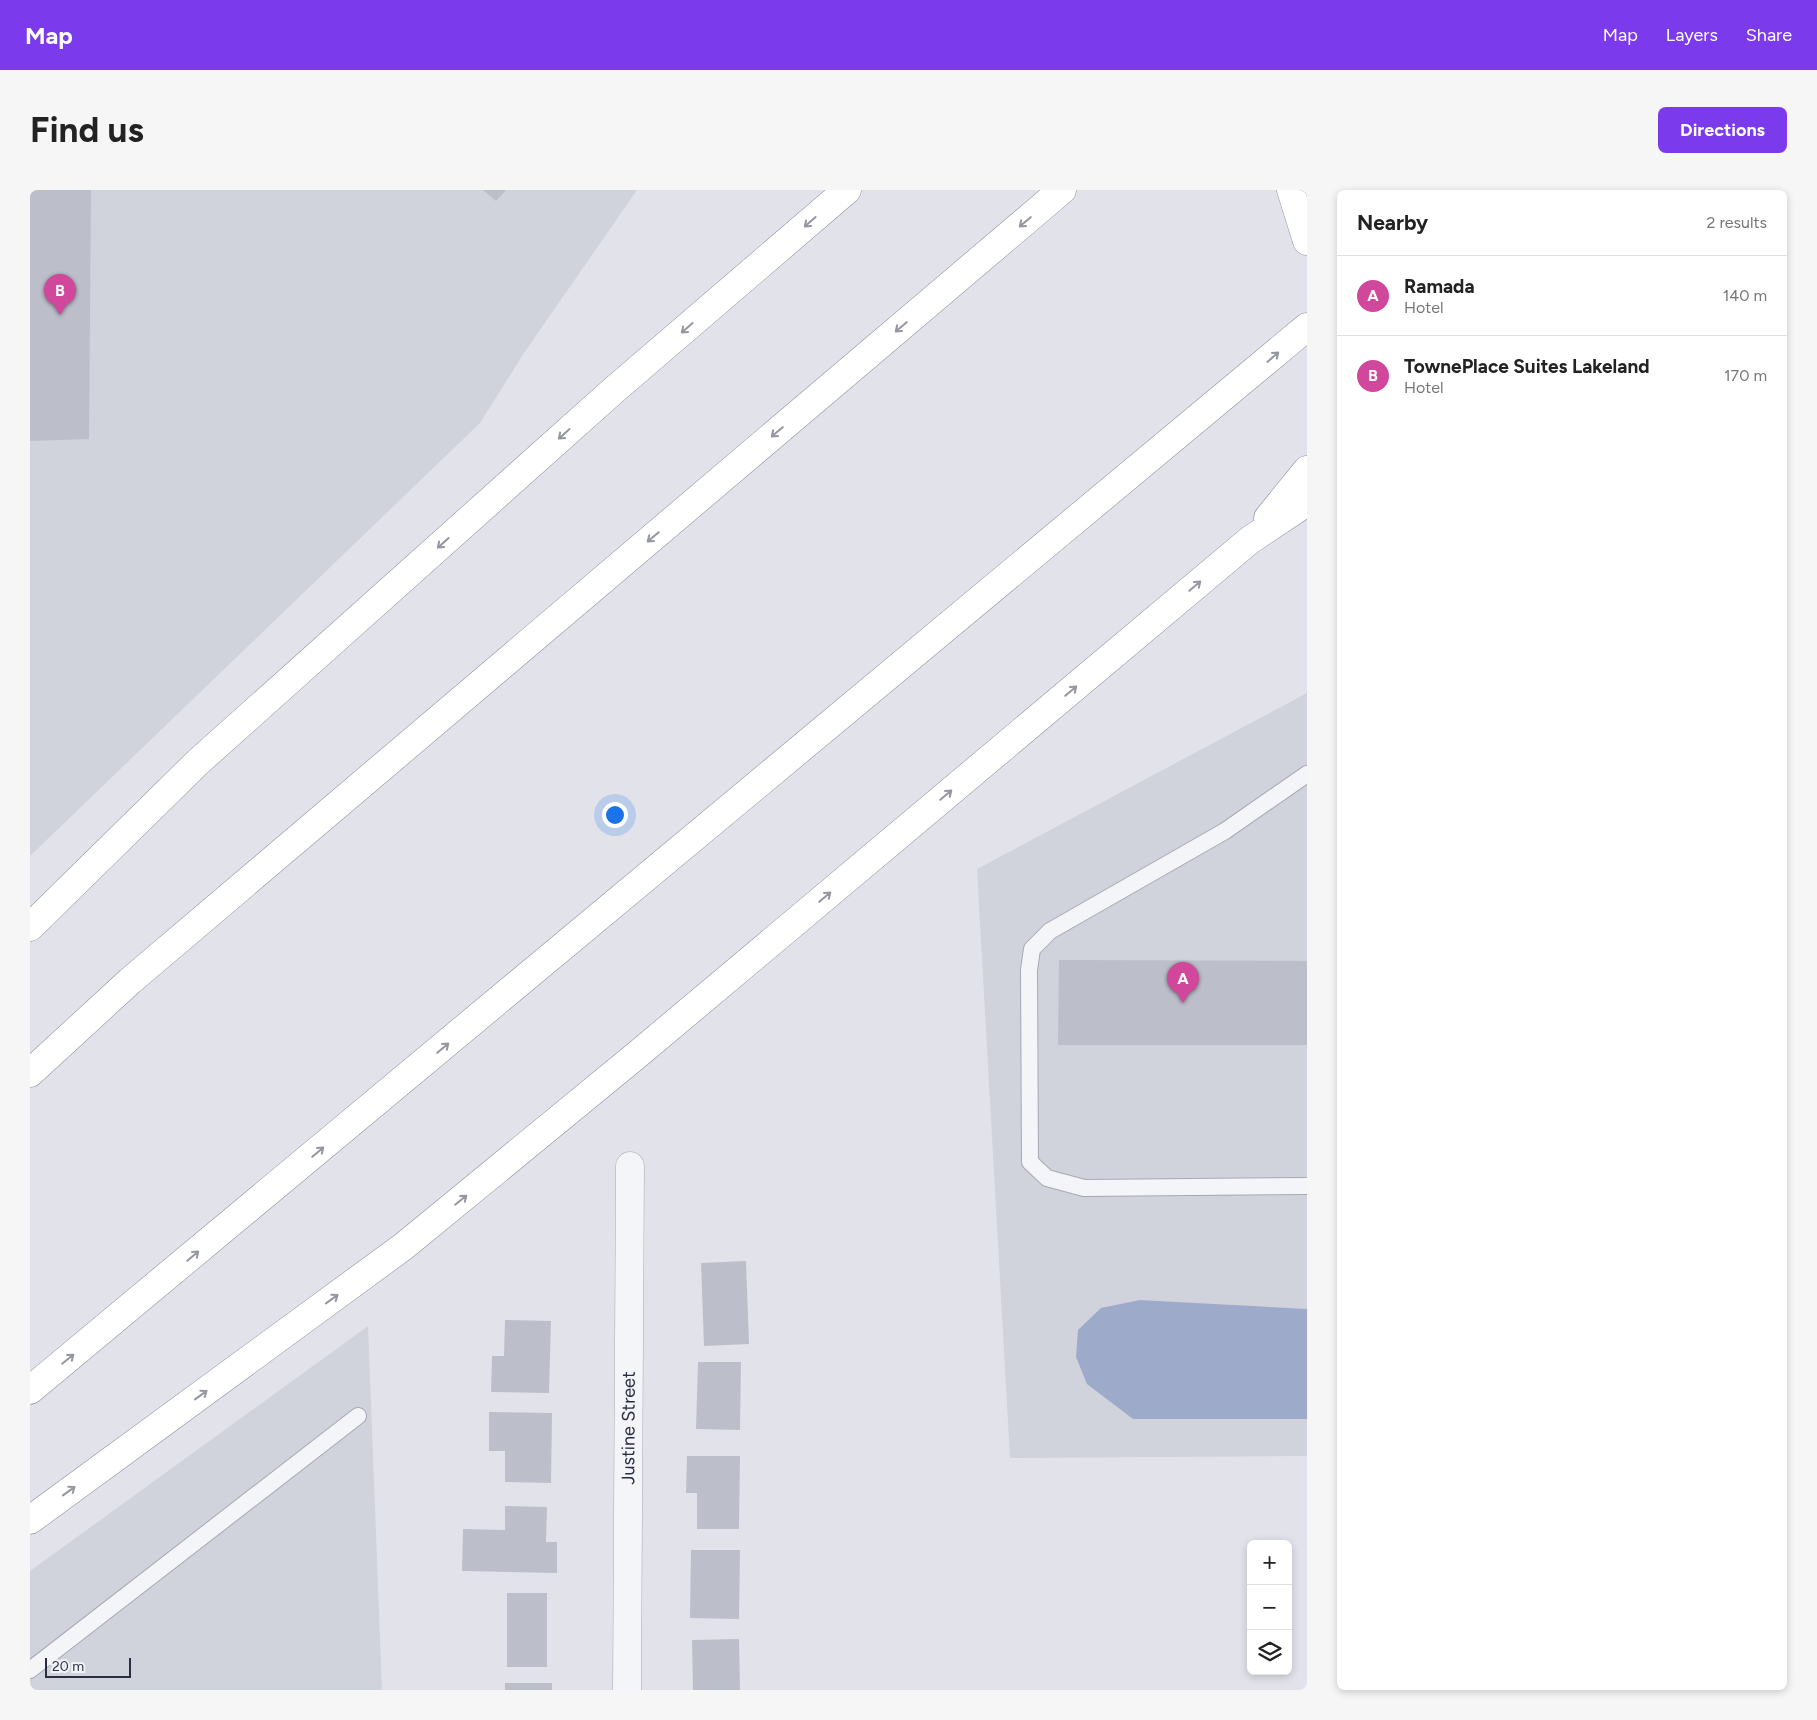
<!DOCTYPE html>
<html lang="en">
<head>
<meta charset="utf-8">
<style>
	body { margin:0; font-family:Figtree,sans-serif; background:#f6f6f6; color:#222 }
	.controls { position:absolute; right:15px; bottom:15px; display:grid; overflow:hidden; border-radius:8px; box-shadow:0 2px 8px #0003 }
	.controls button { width:45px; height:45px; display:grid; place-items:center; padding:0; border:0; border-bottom:1px solid #e0e0e0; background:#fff; color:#222; font:25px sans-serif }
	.scale { position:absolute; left:15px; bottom:12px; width:86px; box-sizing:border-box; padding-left:5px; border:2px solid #2a2e42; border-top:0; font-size:14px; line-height:18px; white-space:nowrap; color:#2a2e42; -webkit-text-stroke:4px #f1f3f7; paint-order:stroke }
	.you { position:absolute; left:584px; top:624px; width:18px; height:18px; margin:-12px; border:4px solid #fff; border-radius:50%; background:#1a73e8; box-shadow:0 0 0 8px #1a73e833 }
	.badge { display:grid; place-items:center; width:32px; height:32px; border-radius:50%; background:#7c3aed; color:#fff; font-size:16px; font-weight:700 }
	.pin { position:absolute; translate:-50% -41px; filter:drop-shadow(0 1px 2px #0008) }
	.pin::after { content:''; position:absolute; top:26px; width:18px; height:15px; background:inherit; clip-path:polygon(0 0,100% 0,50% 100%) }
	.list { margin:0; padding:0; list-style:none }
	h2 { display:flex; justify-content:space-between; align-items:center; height:65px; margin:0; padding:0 20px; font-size:21px }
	h2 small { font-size:16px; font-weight:400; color:#767676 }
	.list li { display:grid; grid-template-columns:32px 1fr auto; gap:15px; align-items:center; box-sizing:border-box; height:80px; padding:0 20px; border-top:1px solid #e0e0e0 }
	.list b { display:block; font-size:19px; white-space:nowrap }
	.list p { margin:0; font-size:16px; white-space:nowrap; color:#767676 }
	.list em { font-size:16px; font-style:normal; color:#767676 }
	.icon { flex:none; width:28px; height:28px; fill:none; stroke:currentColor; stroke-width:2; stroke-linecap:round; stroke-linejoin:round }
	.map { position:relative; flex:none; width:1277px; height:1500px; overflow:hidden; border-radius:8px }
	header { display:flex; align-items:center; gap:30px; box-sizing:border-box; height:70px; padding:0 25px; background:#7c3aed; color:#fff }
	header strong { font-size:24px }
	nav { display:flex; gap:28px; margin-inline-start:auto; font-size:18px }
	.intro { display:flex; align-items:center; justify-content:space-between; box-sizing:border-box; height:120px; padding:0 30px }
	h1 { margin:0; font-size:35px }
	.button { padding:12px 22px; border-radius:8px; background:#7c3aed; color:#fff; font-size:18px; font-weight:700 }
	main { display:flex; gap:30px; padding:0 30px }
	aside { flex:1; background:#fff; border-radius:8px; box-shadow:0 2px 8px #0003 }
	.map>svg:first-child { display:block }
	.built { fill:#d0d2dc }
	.water { fill:#9daac9 }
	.building { fill:#bcbeca }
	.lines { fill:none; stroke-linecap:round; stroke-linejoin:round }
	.service-casing { stroke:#a7a9b4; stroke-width:18 }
	.minor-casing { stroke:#a7a9b4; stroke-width:29 }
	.motorway-casing { stroke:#898ea0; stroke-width:29 }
	.service { stroke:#f4f5f8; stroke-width:16 }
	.minor { stroke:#f4f5f8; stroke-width:28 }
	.motorway { stroke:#fff; stroke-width:28 }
	.oneway { stroke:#9496a0 }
	.labels { text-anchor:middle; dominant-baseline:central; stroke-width:4; stroke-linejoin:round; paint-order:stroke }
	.street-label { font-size:18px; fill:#2a2e42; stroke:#f1f3f7 }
</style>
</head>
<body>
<header>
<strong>Map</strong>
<nav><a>Map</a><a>Layers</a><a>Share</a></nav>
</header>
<div class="intro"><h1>Find us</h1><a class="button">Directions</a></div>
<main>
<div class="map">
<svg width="1277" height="1500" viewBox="0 0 1277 1500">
	<rect width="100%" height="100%" fill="#e2e3ea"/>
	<!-- built -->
	<g class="built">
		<path d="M0 0H607L494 163 450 233 0 666Z"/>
		<path d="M1277 503V1119L1110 1110 1103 1229H1277V1266L980 1268 947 679Z"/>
		<path d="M338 1136 352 1500H0V1381Z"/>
	</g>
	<!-- water -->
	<path class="water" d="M1110 1110 1277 1119V1229H1103L1057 1194 1046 1167 1048 1140 1071 1118Z"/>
	<!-- building -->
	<g class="building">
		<path d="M0 0H61L59 249 0 251Z"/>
		<path d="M453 0H476L466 11Z"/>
		<path d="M1029 770 1277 771V855H1028Z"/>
		<path d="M716 1071 719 1154 674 1156 671 1073Z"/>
		<path d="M475 1130 521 1131 519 1203 461 1202 462 1166H474Z"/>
		<path d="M668 1172H711L710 1240 666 1239Z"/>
		<path d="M459 1222 522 1223 521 1293 475 1292V1261H459Z"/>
		<path d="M657 1266H710L709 1339H667V1303H656Z"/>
		<path d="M475 1316 517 1317 516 1352H527V1383L432 1381 433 1339 475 1340Z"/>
		<path d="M661 1360H710L709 1429 660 1428Z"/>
		<rect x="477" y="1403" width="40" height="74"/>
		<path d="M709 1449 710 1500H663L662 1450Z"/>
		<rect x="475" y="1493" width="47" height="7"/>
	</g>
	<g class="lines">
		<!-- service casing -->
		<g class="service-casing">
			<g id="service">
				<path d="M1277 584 1195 641 1020 741 1002 759 999 780 1000 972 1017 988 1054 998 1277 996"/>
				<path d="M0 1480 328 1226"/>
			</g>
		</g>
		<!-- minor casing -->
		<g class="minor-casing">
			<g id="minor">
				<path id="s1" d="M597 1500 600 976"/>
			</g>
		</g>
		<!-- motorway casing -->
		<g class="motorway-casing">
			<g id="motorway">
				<path d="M1261 0 1277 51"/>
				<path d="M1238 328 1277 280"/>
				<path d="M0 737 168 572 584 200 817 0"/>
				<path d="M0 883 100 791 1032 0"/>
				<path d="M0 1200 1277 137"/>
				<path d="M0 1330 374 1056 608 864 1220 350 1277 312"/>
			</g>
		</g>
		<!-- service -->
		<use href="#service" class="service"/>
		<!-- minor -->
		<use href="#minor" class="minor"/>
		<!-- motorway -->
		<use href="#motorway" class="motorway"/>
	</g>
	<!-- one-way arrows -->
	<defs><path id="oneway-shaft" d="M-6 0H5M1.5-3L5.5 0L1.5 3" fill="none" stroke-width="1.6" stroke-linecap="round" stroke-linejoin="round" transform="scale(1.25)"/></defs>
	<g class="oneway">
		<use href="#oneway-shaft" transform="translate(780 32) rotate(139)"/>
		<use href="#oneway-shaft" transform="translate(995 32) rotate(140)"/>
		<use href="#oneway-shaft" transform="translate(871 137) rotate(140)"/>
		<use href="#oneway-shaft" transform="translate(657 138) rotate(139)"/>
		<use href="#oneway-shaft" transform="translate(1243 167) rotate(-41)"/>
		<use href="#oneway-shaft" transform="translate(747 242) rotate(140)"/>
		<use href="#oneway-shaft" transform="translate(534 244) rotate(138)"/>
		<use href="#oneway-shaft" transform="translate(623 347) rotate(140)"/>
		<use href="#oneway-shaft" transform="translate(413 353) rotate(138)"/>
		<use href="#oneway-shaft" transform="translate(1165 396) rotate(-40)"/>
		<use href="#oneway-shaft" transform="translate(1041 501) rotate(-40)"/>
		<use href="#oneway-shaft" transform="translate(916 605) rotate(-40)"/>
		<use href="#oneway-shaft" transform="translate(795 707) rotate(-40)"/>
		<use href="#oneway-shaft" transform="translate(413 858) rotate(-40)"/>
		<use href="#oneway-shaft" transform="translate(288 962) rotate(-40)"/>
		<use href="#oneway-shaft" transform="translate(431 1010) rotate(-39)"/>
		<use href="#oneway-shaft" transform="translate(163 1066) rotate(-40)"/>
		<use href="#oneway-shaft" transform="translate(302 1109) rotate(-36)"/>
		<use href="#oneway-shaft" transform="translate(38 1169) rotate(-39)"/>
		<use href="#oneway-shaft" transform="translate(171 1205) rotate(-36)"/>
		<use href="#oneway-shaft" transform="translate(39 1301) rotate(-36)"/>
	</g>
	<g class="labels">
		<!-- street labels -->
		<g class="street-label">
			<text stroke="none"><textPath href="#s1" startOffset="262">Justine Street</textPath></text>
		</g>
	</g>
</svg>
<div class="controls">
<button>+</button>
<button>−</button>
<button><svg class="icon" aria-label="layers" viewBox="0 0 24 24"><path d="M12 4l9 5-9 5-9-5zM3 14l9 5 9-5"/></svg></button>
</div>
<div class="scale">20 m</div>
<div class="you"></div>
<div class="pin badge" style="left:1153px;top:813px;background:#d1479c">A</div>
<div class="pin badge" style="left:30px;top:125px;background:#d1479c">B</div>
</div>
<aside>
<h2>Nearby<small>2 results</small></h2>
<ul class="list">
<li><span class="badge" style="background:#d1479c">A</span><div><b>Ramada</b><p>Hotel</p></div><em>140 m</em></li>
<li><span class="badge" style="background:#d1479c">B</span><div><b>TownePlace Suites Lakeland</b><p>Hotel</p></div><em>170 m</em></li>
</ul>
</aside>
</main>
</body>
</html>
